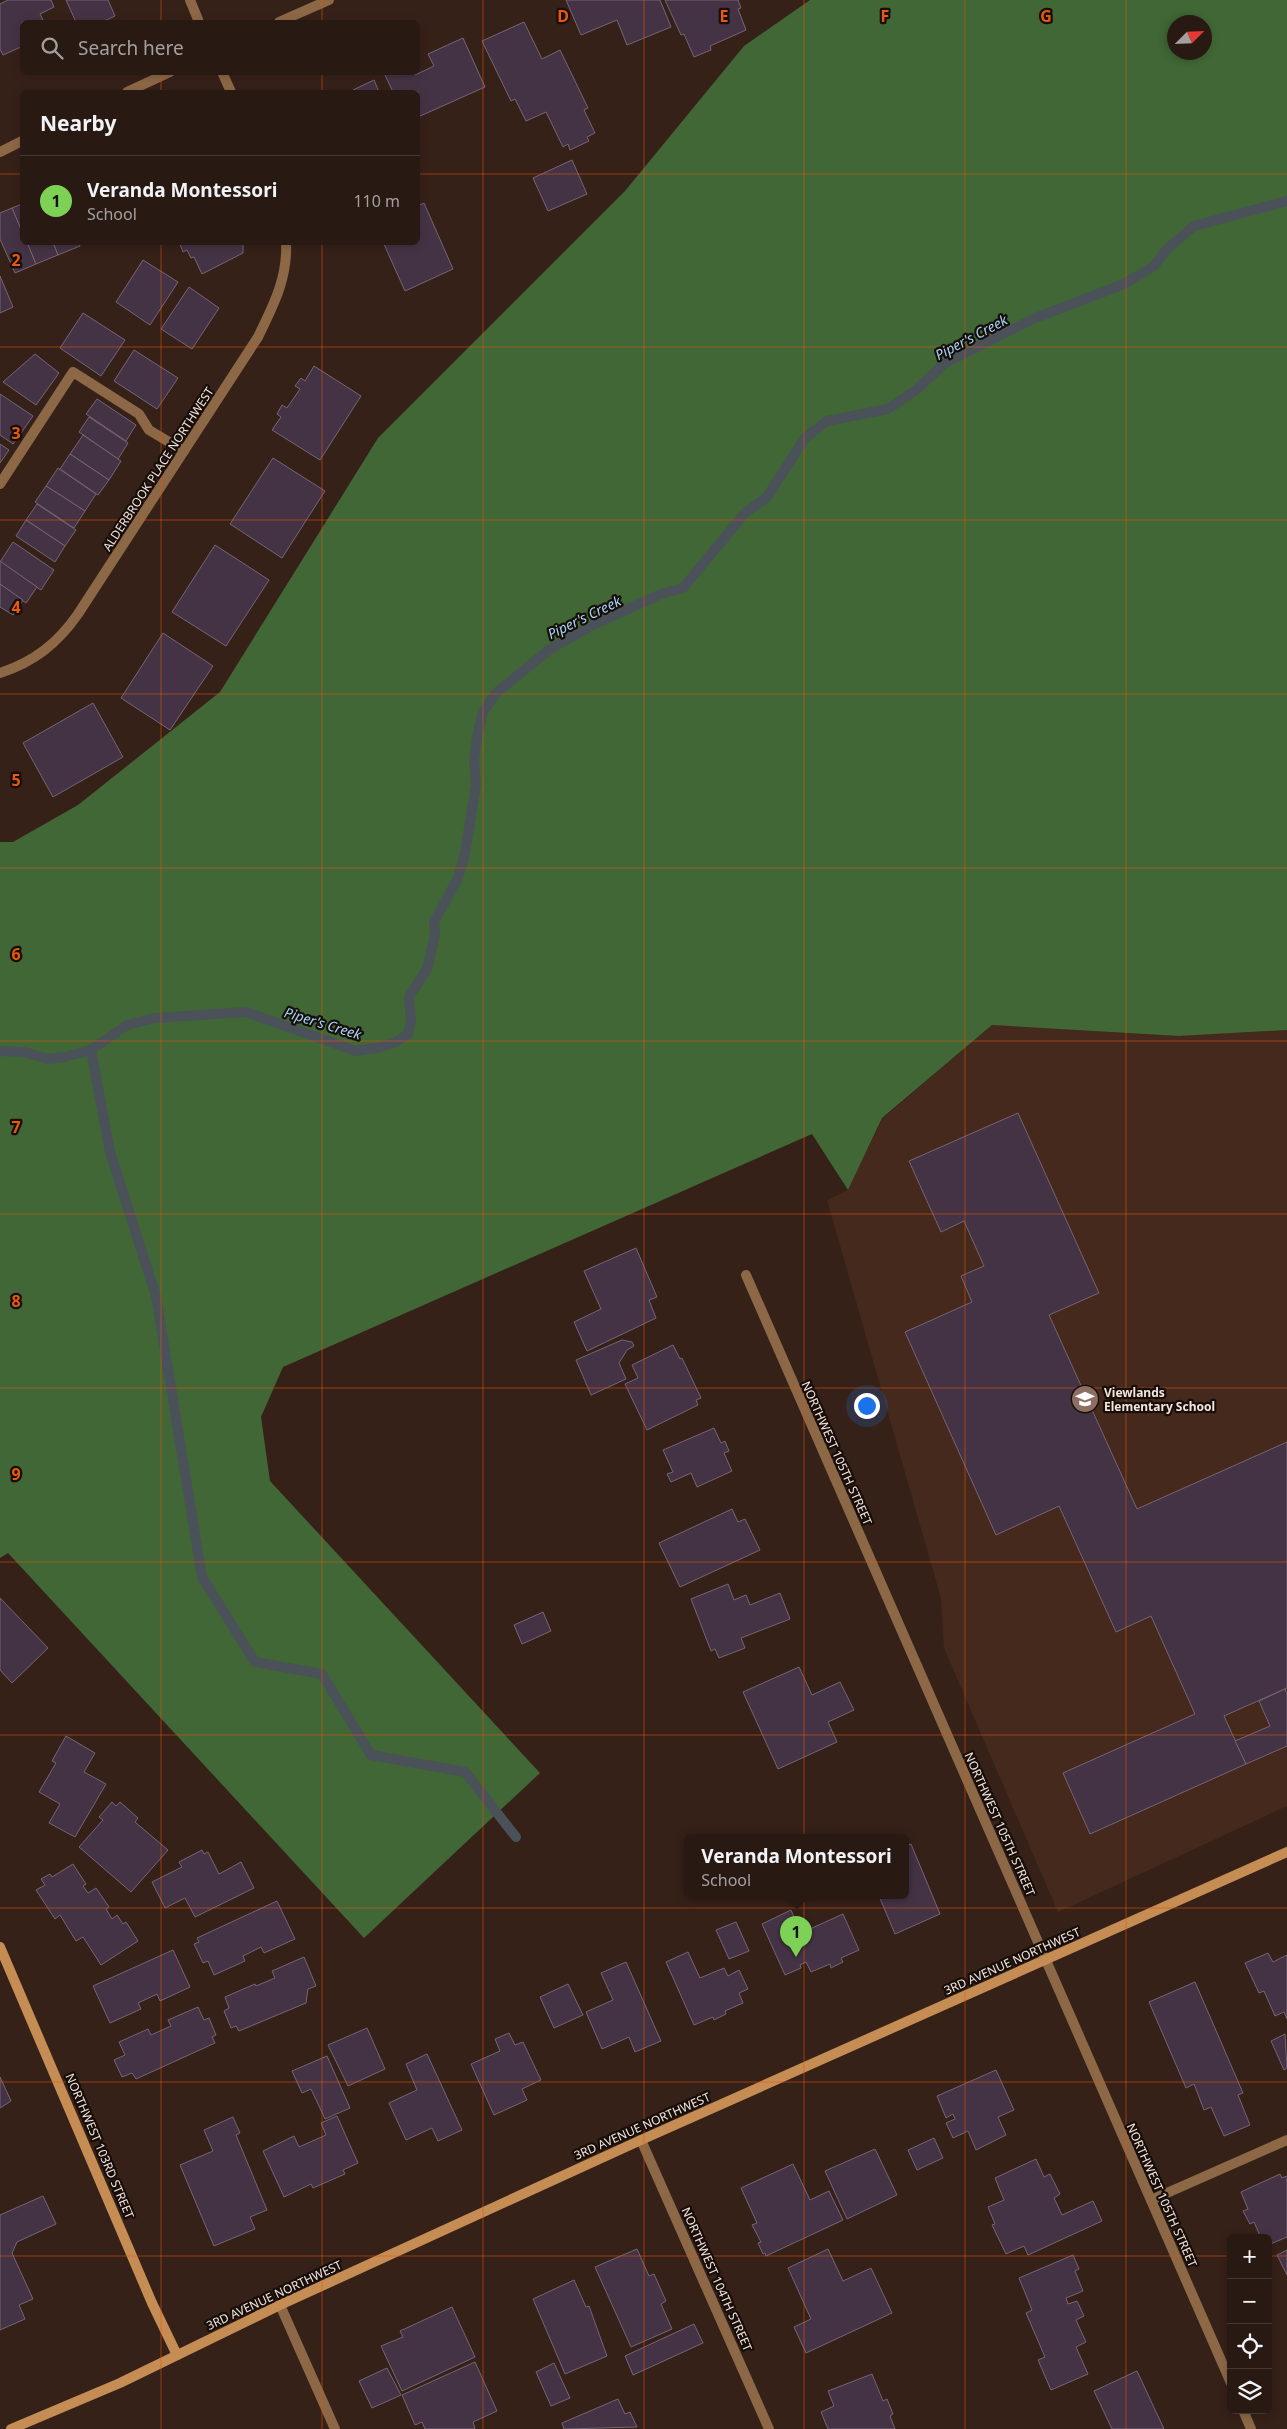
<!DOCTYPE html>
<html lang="en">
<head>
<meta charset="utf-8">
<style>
	body { margin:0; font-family:"Noto Sans",sans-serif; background:#30221c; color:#f1f3f6 }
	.controls { position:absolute; right:15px; bottom:15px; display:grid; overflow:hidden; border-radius:8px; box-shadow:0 2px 8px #0003 }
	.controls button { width:45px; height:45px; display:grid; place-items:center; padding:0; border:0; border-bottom:1px solid #443833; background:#281913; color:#f1f3f6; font:25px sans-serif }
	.compass { position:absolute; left:1167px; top:15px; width:45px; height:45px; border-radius:50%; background:#281913; box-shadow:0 2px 8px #0003; rotate:66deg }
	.you { position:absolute; left:866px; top:1405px; width:18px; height:18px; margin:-12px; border:4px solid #fff; border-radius:50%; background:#1a73e8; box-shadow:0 0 0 8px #1a73e833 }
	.badge { display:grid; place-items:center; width:32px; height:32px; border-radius:50%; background:#7dd154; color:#111; font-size:16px; font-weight:700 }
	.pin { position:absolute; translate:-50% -41px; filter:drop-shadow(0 1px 2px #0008) }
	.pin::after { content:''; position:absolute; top:26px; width:18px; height:15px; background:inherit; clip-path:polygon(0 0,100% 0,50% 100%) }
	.popup { position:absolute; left:684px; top:1834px; width:225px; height:65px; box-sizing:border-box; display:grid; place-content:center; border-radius:8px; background:#281913; filter:drop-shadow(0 1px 4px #0005); font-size:16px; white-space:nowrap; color:#a5a0a0 }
	.popup b { font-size:19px; color:#f1f3f6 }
	.popup::after { content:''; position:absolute; left:50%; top:100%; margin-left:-10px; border:10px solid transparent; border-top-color:#281913 }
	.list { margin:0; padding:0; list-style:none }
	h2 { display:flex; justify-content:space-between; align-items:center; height:65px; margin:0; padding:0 20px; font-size:21px }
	h2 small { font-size:16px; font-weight:400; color:#a5a0a0 }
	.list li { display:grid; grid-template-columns:32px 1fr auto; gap:15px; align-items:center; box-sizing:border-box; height:90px; padding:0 20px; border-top:1px solid #443833 }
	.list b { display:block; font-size:19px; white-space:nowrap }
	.list p { margin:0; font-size:16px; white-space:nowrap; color:#a5a0a0 }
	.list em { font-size:16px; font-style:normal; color:#a5a0a0 }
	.icon { flex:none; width:28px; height:28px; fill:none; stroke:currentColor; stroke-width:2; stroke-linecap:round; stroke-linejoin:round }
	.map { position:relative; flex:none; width:1287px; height:2429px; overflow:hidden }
	.search { position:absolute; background:#281913; box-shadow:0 2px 8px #0003; left:20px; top:20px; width:400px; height:55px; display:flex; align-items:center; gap:12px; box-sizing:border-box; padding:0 18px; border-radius:8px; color:#a5a0a0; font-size:19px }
	.panel { position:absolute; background:#281913; box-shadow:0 2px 8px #0003; left:20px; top:90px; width:400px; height:155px; border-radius:8px }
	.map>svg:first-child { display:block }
	.built { fill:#45291d }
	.forest { fill:#406735; fill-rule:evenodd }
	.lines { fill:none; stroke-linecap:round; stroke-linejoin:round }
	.stream { stroke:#4b5158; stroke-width:10 }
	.building { fill:#434; stroke:#776476 }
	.lane { stroke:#8c6846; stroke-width:10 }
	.street { stroke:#8c6846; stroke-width:10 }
	.secondary { stroke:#c58c53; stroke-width:10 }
	.grid { fill:none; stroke:#e8590c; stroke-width:1; stroke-opacity:0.55 }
	.labels { text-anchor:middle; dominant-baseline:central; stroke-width:4.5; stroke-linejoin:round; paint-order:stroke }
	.street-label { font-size:12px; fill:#f4e5df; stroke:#170e0a }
	.poi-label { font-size:12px; font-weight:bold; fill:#f4e5df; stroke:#170e0a; text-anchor:start }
	.water-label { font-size:14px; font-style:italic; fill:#a4d3f8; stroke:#170e0a }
	.grid-label { font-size:16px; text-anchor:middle; font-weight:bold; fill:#e8590c; stroke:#170e0a; stroke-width:4.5; stroke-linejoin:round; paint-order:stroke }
</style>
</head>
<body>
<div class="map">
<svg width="1287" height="2429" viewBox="0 0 1287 2429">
	<rect width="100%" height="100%" fill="#362119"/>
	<!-- built -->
	<path class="built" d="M992 1025 1179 1036 1287 1030V1806L1058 1912 944 1648 941 1598 827 1200 848 1190 882 1119Z"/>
	<!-- forest -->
	<path class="forest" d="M810 0H1287V1030L1179 1036 992 1025 882 1118 848 1190 812 1134 283 1367 261 1417 270 1481 540 1773 364 1938 8 1553 0 1558V842H13L78 805 220 692 378 438 625 191 744 46ZM1174 22H1204V52H1174Z"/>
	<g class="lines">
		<!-- stream -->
		<g class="stream">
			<path d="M91 1050 110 1152 156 1296 202 1577 255 1662 322 1674 371 1755 465 1772 516 1837"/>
			<path d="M0 1051 24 1052 48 1059 64 1057 91 1050 127 1025 155 1018 246 1012 356 1051 377 1048 396 1042 408 1034 411 1021 409 997 427 969 435 935 434 922 458 878 465 853 476 785 474 760 477 737 483 712 496 693 550 649 593 625 661 594 683 588 745 513 767 497 805 438 827 421 888 409 917 389 945 363 1035 318 1124 284 1154 266 1167 249 1194 226 1287 201"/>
		</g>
	</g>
	<!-- building -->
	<g class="building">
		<path d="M8 0H51L54 7 40 14 44 22H22V50L21 47 3 55 0 49V4Z"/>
		<path d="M66 0H108L115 16 102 22H76Z"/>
		<path d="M566 0H660L671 27 627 45 617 20 581 35Z"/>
		<path d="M665 0H738L741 8 738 9 746 30 710 46 711 50 694 57 684 34 681 35Z"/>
		<path d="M524 22 542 59 560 50 588 108 584 110 595 133 587 137 589 141 570 150 568 144 563 147 546 112 526 121 515 99 511 101 482 41Z"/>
		<path d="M463 38 485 87 418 117V92H393L384 73 414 72 415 75 434 66 428 54Z"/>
		<path d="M374 80 379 92H354L353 90Z"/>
		<path d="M572 160 587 194 548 211 533 178Z"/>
		<path d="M424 203 453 269 405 291 383 242H418V206Z"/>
		<path d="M22 204V232L12 208Z"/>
		<path d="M12 208 22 232V242H27L36 264 15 273 0 239V213Z"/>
		<path d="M27 242H53L58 255 36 264Z"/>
		<path d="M53 242H79L80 246 58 255Z"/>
		<path d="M179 242H243V253L202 274 194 257 191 258 187 250 183 252Z"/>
		<path d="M143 260 178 282 150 325 116 302Z"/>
		<path d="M0 276 13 307 0 313Z"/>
		<path d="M189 287 219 308 192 349 161 329Z"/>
		<path d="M83 313 125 340 101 376 60 348Z"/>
		<path d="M134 350 178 378 157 409 114 381Z"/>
		<path d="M35 354 59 373 36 405 3 382Z"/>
		<path d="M314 366 361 396 320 460 272 430 281 417 277 414 282 405 287 408 300 389 295 386 301 378 305 381Z"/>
		<path d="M0 394 33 416 13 444 0 435Z"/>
		<path d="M97 399 136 425 126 441 86 414Z"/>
		<path d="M89 417 128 443 118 459 79 432Z"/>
		<path d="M83 435 121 461 109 480 70 454Z"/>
		<path d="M0 444 9 450 0 463Z"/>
		<path d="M70 454 109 480 98 495 60 469Z"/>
		<path d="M273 458 325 491 282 558 230 524Z"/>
		<path d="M58 468 96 494 85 511 46 486Z"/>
		<path d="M46 486 85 511 74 528 35 502Z"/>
		<path d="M37 504 76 530 65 546 26 520Z"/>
		<path d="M26 520 65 546 55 562 16 536Z"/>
		<path d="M13 542 54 570 41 590 0 562Z"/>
		<path d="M215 545 269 580 226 646 172 612Z"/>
		<path d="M0 561 37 587 26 603 0 584Z"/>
		<path d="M0 584 23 600 13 615 0 607Z"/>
		<path d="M163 633 213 666 170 730 121 698Z"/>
		<path d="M93 703 123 757 53 797 23 743Z"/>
		<path d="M1018 1113 1099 1293 1049 1315 1137 1509 1287 1442V1688L1224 1716 1246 1764 1090 1834 1063 1773 1195 1714 1151 1616 1116 1632 1059 1506 996 1535 905 1332 972 1302 961 1276 984 1266 964 1221 941 1232 909 1161Z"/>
		<path d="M636 1248 657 1297 649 1300 656 1318 587 1351 574 1322 601 1309 584 1271Z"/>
		<path d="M622 1340 632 1342 634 1346 627 1350 619 1363 626 1379 591 1395 576 1360Z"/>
		<path d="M673 1345 680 1359 682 1358 701 1398 696 1400 698 1405 647 1430 625 1384 638 1378 632 1365Z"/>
		<path d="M714 1428 721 1443 725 1441 729 1451 724 1453 732 1471 697 1487 691 1473 671 1482 667 1474 673 1472 663 1450Z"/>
		<path d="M732 1509 738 1522 745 1519 760 1550 680 1587 659 1543Z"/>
		<path d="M728 1584 734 1600 746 1595 750 1605 780 1593 790 1619 741 1638 745 1648 719 1658 715 1649 711 1651 691 1599Z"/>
		<path d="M0 1598 48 1648 12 1683 0 1670Z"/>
		<path d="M543 1612 551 1631 522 1644 514 1625Z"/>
		<path d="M799 1667 812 1695 840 1682 854 1710 828 1722 837 1742 778 1769 743 1692Z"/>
		<path d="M1285 1689 1287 1694V1746L1246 1764 1235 1741 1270 1726 1259 1701Z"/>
		<path d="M66 1736 95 1753 84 1772 106 1784 75 1837 49 1823 60 1804 39 1792 56 1763 52 1761Z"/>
		<path d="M112 1802 116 1806 120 1802 138 1818 135 1822 168 1850 131 1892 79 1847 103 1820 99 1817Z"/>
		<path d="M911 1844 940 1914 895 1934 879 1896H905V1846Z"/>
		<path d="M202 1850 204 1854 208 1852 219 1874 241 1862 254 1888 195 1917 185 1898 165 1908 152 1882 182 1867 179 1862Z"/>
		<path d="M73 1864 86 1884 83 1886 88 1893 96 1888 109 1907 106 1909 112 1919 117 1915 123 1924 126 1922 138 1941 101 1965 83 1937 76 1941 60 1915 55 1919 36 1890 45 1885 41 1879 50 1874 52 1877Z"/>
		<path d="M277 1901 295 1939 264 1953 261 1947 243 1956 245 1961 214 1975 208 1961 203 1963 194 1944 199 1942 197 1938Z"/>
		<path d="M791 1910 801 1933 843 1914 859 1950 841 1958 843 1962 831 1968 830 1964 811 1972 806 1962 800 1965 801 1968 785 1975 762 1924Z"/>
		<path d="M736 1922 749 1951 729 1959 716 1930Z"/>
		<path d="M173 1950 190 1987 160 2001 157 1994 138 2003 141 2009 110 2023 93 1986Z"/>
		<path d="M688 1952 700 1978 724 1968 728 1976 739 1970 748 1989 739 1993 743 2003 725 2011 726 2014 714 2020 713 2017 694 2025 666 1962Z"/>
		<path d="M1268 1953 1273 1962 1287 1955V2019L1284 2012 1275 2016 1264 1991 1259 1993 1245 1963Z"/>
		<path d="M304 1957 316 1986 308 1989 306 2003 239 2031 236 2026 231 2028 224 2011 229 2008 225 1997 255 1984 256 1986 275 1978 272 1971Z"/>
		<path d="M626 1962 661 2041 635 2052 629 2037 602 2049 586 2012 613 2000 601 1973Z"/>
		<path d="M1195 1982 1243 2093 1238 2095 1250 2125 1224 2136 1211 2107 1204 2110 1194 2084 1186 2088 1149 2002Z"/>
		<path d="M568 1984 583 2015 554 2028 540 1997Z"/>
		<path d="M198 2007 204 2020 209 2018 216 2035 212 2037 215 2043 136 2079 132 2073 122 2077 114 2060 125 2055 119 2042 148 2029 151 2035 171 2026 168 2020Z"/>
		<path d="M367 2028 385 2069 348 2086 328 2045Z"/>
		<path d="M509 2033 515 2045 523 2042 541 2080 522 2089 527 2100 494 2115 471 2064 500 2051 495 2039Z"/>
		<path d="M1285 2034 1287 2068 1284 2070 1271 2041Z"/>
		<path d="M427 2054 462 2130 438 2141 432 2128 406 2140 389 2103 417 2090 406 2064Z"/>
		<path d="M327 2056 350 2108 325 2119 311 2089 302 2093 292 2071Z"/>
		<path d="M996 2070 1014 2110 998 2117 1006 2135 976 2150 968 2131 953 2138 946 2123 955 2119 953 2114 946 2118 937 2096Z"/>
		<path d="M0 2077 11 2101 0 2108Z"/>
		<path d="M337 2116 358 2163 343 2170 345 2174 313 2188 311 2184 284 2197 263 2151 294 2136 299 2147 326 2135 321 2123Z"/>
		<path d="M233 2117 240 2133 236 2135 267 2210 250 2217 255 2229 214 2246 180 2165 213 2151 204 2130Z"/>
		<path d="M934 2138 943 2158 917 2170 908 2150Z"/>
		<path d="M875 2149 897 2195 847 2219 825 2171Z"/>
		<path d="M1036 2159 1044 2177 1050 2174 1060 2194 1054 2198 1062 2215 1093 2201 1102 2221 1028 2255 1024 2246 1006 2254 992 2225 995 2224 988 2207 1004 2200 995 2178Z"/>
		<path d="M793 2164 810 2200 829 2191 843 2220 766 2256 765 2253 763 2254 758 2243 761 2242 752 2225 757 2223 741 2188Z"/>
		<path d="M1280 2174 1282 2178 1287 2176V2237L1268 2245V2238H1261L1254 2222 1250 2224 1243 2211 1248 2209 1241 2192Z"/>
		<path d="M43 2196 56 2224 17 2242 12 2253 33 2299 19 2305 25 2319 0 2330V2215Z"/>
		<path d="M637 2249 649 2276 654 2274 666 2301 661 2304 672 2329 631 2347 595 2267Z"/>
		<path d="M828 2249 843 2281 871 2268 892 2313 806 2353 794 2327 811 2319 788 2268Z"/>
		<path d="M1287 2250V2275L1277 2255Z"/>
		<path d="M1073 2255 1079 2269 1075 2271 1083 2291 1066 2298 1068 2304 1077 2301 1084 2316 1076 2320 1086 2342 1076 2347 1088 2374 1051 2390 1038 2360 1045 2357 1026 2313 1032 2310 1019 2278Z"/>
		<path d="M574 2280 586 2307 589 2306 607 2356 565 2374 533 2299Z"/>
		<path d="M452 2307 475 2357 402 2391 381 2346 403 2337 400 2331Z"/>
		<path d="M694 2324 703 2343 633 2375 625 2356Z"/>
		<path d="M475 2362 497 2411 473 2422 475 2428 474 2429H425L422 2422 415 2425 402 2395Z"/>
		<path d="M554 2363 570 2398 551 2406 536 2372Z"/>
		<path d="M387 2368 401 2395 372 2408 359 2381Z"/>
		<path d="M1137 2371 1164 2429H1112L1094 2391Z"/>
		<path d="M872 2374 883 2401 887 2399 893 2414 890 2416 895 2429H828L821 2412 834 2406 828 2391Z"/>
		<path d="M618 2399 625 2414 630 2412 637 2427 564 2429 562 2423Z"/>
	</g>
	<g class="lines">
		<!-- lane -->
		<g class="lane">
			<path d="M0 484 73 372 139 414 149 430 184 451"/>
			<path d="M1151 2200 1287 2140"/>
		</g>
		<!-- street -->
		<g class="street">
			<path d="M190 0 199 22"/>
			<path d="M279 22 329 0"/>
			<path d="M222 72 231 92"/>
			<path d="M127 92 170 72"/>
			<path d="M0 152 22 141"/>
			<path d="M0 673C34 662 58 643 78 614L258 337C273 306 288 278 286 242"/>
			<path d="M746 1275 1231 2383"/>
			<path d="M641 2140 769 2429"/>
			<path d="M280 2305 335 2429"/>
			<path d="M1243 2410 1251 2429"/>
		</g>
		<!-- secondary -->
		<g class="secondary">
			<path d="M0 1947 152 2303 177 2355"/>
			<path d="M11 2429 120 2383 280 2305 641 2140 1287 1852"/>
		</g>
	</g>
	<!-- grid -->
	<path class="grid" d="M161 0V22M322 0V22M483 0V2429M644 0V2429M804 0V2429M965 0V2429M1126 0V2429M161 72V92M322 72V92M0 174H22M418 174H1287M161 242V2429M322 242V2429M0 347H1287M0 520H1287M0 694H1287M0 868H1287M0 1041H1287M0 1214H1287M0 1388H1287M0 1562H1287M0 1735H1287M0 1908H1287M0 2082H1287M0 2256H1231M1268 2256H1287"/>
	<!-- icons -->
	<defs>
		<g id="school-disc" transform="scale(1.4375)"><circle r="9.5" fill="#8d6e63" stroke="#170e0a"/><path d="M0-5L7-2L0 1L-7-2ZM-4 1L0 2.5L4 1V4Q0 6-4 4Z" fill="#fff"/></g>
	</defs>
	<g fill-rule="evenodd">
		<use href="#school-disc" x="1085" y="1399"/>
	</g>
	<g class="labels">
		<!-- street labels -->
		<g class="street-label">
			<text transform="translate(158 469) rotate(-57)">ALDERBROOK PLACE NORTHWEST</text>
			<text transform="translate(837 1453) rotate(66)">NORTHWEST 105TH STREET</text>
			<text transform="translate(1000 1824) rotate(66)">NORTHWEST 105TH STREET</text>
			<text transform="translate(1012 1961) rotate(-24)">3RD AVENUE NORTHWEST</text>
			<text transform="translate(642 2126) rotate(-24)">3RD AVENUE NORTHWEST</text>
			<text transform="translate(100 2146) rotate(67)">NORTHWEST 103RD STREET</text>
			<text transform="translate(1162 2195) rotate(66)">NORTHWEST 105TH STREET</text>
			<text transform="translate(717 2279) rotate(66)">NORTHWEST 104TH STREET</text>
			<text transform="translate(274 2295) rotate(-25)">3RD AVENUE NORTHWEST</text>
		</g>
		<!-- poi labels -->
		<g class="poi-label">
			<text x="1104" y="1392">Viewlands<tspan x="1104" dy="14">Elementary School</tspan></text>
		</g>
		<!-- water labels -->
		<g class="water-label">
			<text transform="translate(971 337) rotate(-28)">Piper's Creek</text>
			<text transform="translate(584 617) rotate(-26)">Piper's Creek</text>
			<text transform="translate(323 1023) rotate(17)">Piper's Creek</text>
		</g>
	</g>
	<g class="grid-label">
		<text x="563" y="22">D</text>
		<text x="724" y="22">E</text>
		<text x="885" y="22">F</text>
		<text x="1046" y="22">G</text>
		<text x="16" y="266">2</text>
		<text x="16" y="439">3</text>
		<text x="16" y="613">4</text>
		<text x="16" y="786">5</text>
		<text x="16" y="960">6</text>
		<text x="16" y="1133">7</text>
		<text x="16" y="1307">8</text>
		<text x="16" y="1480">9</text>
	</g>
</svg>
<div class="controls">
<button>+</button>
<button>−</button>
<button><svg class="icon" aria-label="locate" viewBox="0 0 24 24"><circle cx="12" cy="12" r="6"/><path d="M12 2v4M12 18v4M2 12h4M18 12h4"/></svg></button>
<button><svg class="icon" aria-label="layers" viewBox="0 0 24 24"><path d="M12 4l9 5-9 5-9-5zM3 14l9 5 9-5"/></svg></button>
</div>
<svg class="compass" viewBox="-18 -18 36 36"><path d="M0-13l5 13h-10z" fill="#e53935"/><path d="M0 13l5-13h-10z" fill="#a5a0a0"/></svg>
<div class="you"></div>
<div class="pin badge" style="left:796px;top:1957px">1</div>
<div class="popup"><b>Veranda Montessori</b>School</div>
<div class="search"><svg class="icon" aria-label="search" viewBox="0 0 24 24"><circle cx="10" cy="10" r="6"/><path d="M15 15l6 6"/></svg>Search here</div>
<section class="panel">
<h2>Nearby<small></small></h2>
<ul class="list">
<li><span class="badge">1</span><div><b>Veranda Montessori</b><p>School</p></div><em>110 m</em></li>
</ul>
</section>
</div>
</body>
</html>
